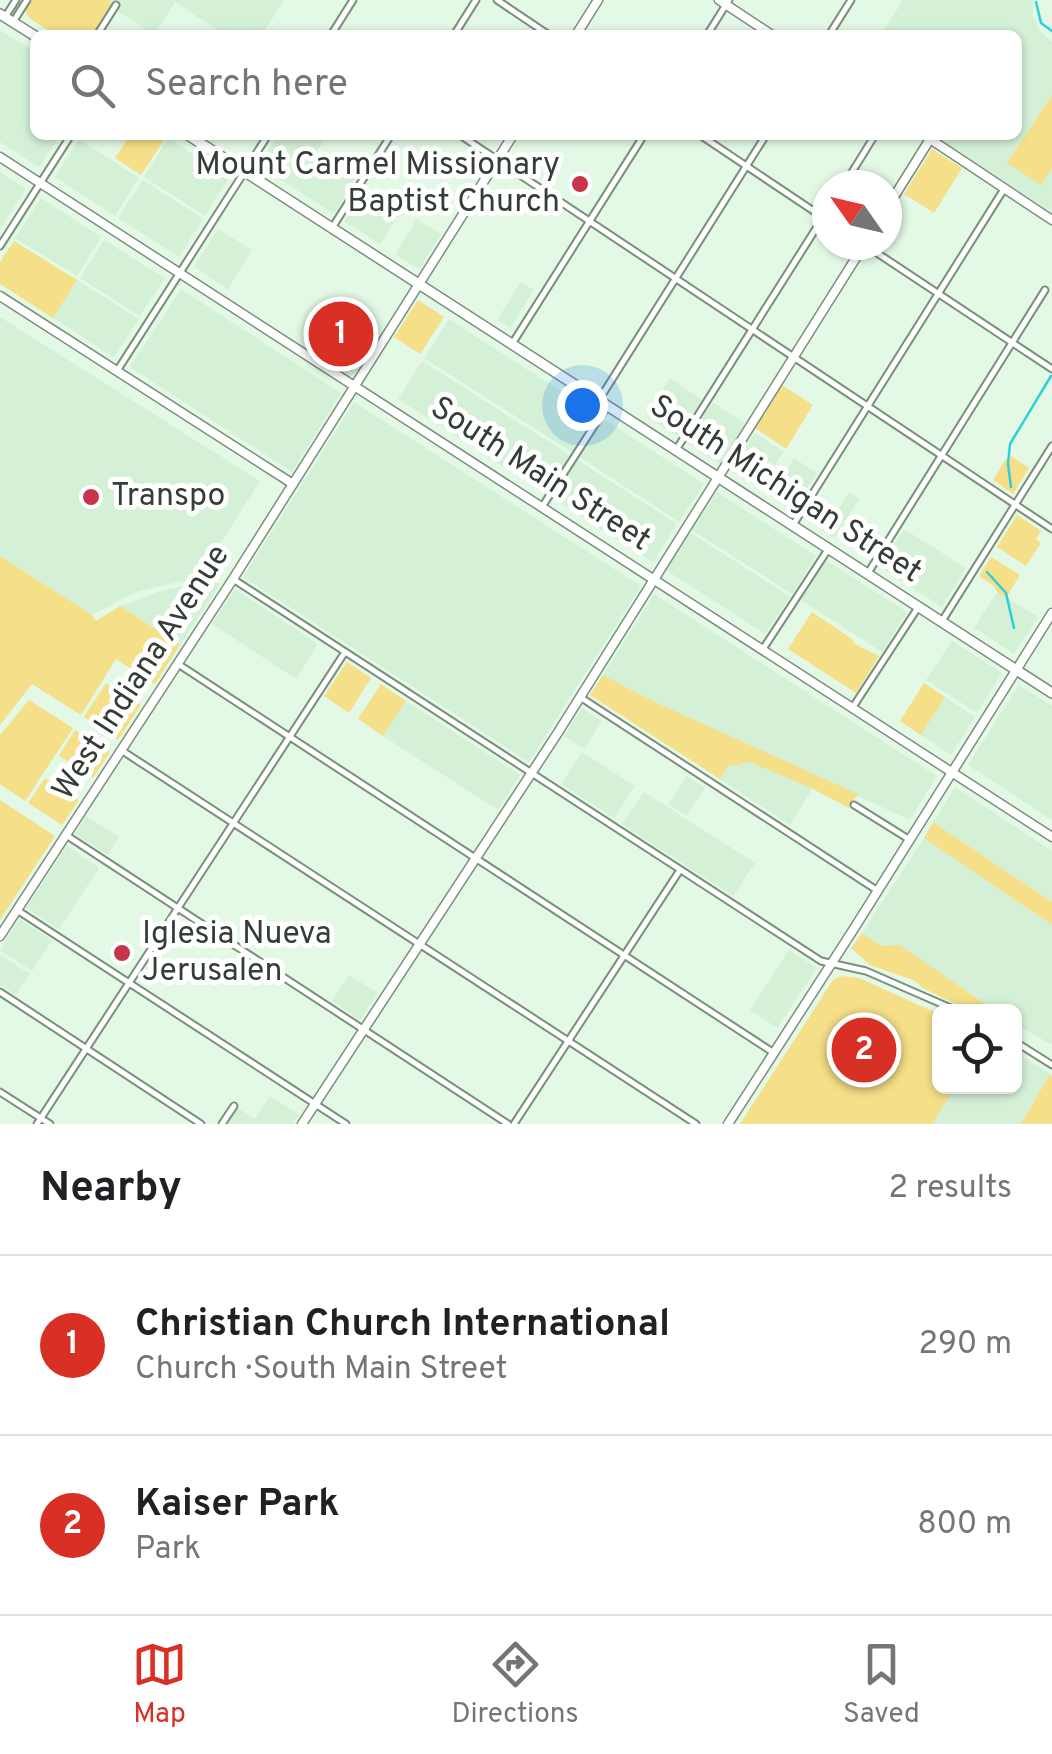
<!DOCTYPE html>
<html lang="en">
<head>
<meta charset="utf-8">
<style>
	body { margin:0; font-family:Overpass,sans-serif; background:#f2f2f2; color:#202124 }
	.controls { position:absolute; right:30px; bottom:30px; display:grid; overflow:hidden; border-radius:15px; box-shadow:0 2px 8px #0004 }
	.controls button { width:90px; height:90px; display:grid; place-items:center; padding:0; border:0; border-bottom:2px solid #e0e0e0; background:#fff; color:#202124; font:50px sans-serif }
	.compass { position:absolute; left:812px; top:170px; width:90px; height:90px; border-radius:50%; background:#fff; box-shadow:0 2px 8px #0004; rotate:304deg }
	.you { position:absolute; left:582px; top:405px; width:35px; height:35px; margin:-25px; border:8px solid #fff; border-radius:50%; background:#1a73e8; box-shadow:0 0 0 15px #1a73e833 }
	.badge { display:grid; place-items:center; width:65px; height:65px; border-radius:50%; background:#d93025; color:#fff; font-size:32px; font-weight:700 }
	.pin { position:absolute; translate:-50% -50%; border:5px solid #fff; box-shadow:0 2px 10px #0006 }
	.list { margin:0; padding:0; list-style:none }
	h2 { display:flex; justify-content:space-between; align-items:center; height:130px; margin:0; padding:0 40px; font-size:42px }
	h2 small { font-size:32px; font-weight:400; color:#757577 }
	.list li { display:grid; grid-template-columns:65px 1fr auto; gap:30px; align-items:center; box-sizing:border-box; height:180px; padding:0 40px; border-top:2px solid #e0e0e0 }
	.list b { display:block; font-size:38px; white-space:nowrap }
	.list p { margin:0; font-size:32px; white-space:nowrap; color:#757577 }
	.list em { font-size:32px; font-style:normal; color:#757577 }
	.icon { flex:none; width:55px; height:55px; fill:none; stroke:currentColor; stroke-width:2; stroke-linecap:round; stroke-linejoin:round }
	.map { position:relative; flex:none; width:1052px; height:1124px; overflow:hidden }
	.search { position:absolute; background:#fff; box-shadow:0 2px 8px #0004; left:30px; right:30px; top:30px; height:110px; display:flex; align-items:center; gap:25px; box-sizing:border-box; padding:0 35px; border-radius:15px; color:#757577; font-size:38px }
	.sheet { height:490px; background:#fff }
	nav { display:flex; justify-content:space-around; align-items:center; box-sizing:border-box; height:140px; border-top:2px solid #e0e0e0; background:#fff; font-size:28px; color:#757577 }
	nav a { display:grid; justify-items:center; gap:5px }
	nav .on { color:#d93025 }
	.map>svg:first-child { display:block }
	.built { fill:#d4f0d7 }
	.green { fill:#f5df89 }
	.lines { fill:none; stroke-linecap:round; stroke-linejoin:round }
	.stream { stroke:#2bd1d9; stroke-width:2.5 }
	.street-casing { stroke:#7b8f7d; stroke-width:9 }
	.secondary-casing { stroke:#7b8f7d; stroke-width:11 }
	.primary-casing { stroke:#7b8f7d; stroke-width:12 }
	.street { stroke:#fff; stroke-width:5 }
	.secondary { stroke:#fff; stroke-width:8 }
	.primary { stroke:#fff; stroke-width:9 }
	.poi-dot { fill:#c6354a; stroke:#fff; stroke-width:4 }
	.labels { text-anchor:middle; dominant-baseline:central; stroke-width:10; stroke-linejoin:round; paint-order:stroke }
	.poi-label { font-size:32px; fill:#353e36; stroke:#fff; text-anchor:start }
	.street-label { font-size:32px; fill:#353e36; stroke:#fff }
</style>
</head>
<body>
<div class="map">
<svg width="1052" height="1124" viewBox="0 0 1052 1124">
	<rect width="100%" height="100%" fill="#e3f9e5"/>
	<!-- built -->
	<g class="built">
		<path d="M34 0H284L262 35H225L175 2 154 35 110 6 56 35 29 18 27 12Z"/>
		<path d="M903 0H1033V16L1040 31 1052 42V212L934 135H1017V35H881Z"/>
		<path d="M0 30 35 52V135H60L39 167 0 142Z"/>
		<path d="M278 135H327L316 154 355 179 334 214 259 166Z"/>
		<path d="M168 138 229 178 205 216 144 177Z"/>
		<path d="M79 139 139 178 115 216 55 177Z"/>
		<path d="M0 172 26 189 0 229Z"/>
		<path d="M143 180 203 219 179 257 118 218Z"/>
		<path d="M366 187 402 210 380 244 344 221Z"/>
		<path d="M41 198 101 237 77 276 15 238Z"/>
		<path d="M417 219 441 234 419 269 395 254Z"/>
		<path d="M218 229 252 250 228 289 194 267Z"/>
		<path d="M104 240 165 278 140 316 80 278Z"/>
		<path d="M77 280 139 319 114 357 53 318Z"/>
		<path d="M521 282 534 290 510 328 497 320Z"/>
		<path d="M181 289 341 393 292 472 130 367Z"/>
		<path d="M0 317 260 481 199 577 136 592 92 615 0 556Z"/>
		<path d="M449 319 598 415 573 453 424 358Z"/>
		<path d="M422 361 571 456 546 494 398 399Z"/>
		<path d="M670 378 702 400 679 437 646 417Z"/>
		<path d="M354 402 641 586 529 762 243 577Z"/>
		<path d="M713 402 745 424 720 464 687 443Z"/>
		<path d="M602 418 704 484 679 522 578 456Z"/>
		<path d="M755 433 784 452 775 465 764 458 749 482 730 471Z"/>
		<path d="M794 458 817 473 792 511 770 496Z"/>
		<path d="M576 459 677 524 653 562 551 497Z"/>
		<path d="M717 492 816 556 792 594 692 530Z"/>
		<path d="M849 492 859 499 834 538 805 519 818 498 838 511Z"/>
		<path d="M904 529 966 568 942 607 880 567Z"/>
		<path d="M690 532 790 597 765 634 666 570Z"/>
		<path d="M827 561 907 612 882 652 801 600Z"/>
		<path d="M208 582 221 583 180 645 120 606 164 590Z"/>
		<path d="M235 589 318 644 296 679 212 624Z"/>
		<path d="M997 592 1038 617 1014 654 974 628Z"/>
		<path d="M654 594 937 776 910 820 657 703 603 675Z"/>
		<path d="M952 641 1002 673 977 713 926 680Z"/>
		<path d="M1019 685 1052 706V820L968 765Z"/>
		<path d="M945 697 975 717 951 755 921 735Z"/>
		<path d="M406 701 520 775 498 810 383 736Z"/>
		<path d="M582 708 602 721 584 749 564 736Z"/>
		<path d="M737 750 814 786 790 825 720 779Z"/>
		<path d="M582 752 635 786 614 818 561 784Z"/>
		<path d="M687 776 705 788 686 816 669 804Z"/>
		<path d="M955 787 1052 851V902L933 822Z"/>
		<path d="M644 792 755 863 733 896 622 824Z"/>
		<path d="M86 816 119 837 108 855 75 834Z"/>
		<path d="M924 838 1052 925V1045L1015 1024 1014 1012 995 1011 900 946H882L862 933Z"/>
		<path d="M67 846 99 868 59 929 26 908Z"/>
		<path d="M19 919 52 940 32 971 0 950Z"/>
		<path d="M789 950 817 968 777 1028 750 1010Z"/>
		<path d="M0 955 30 974 16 995 0 985Z"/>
		<path d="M349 975 378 993 360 1020 332 1001Z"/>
		<path d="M1015 1052 1050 1074 1021 1124H932L955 1087 1014 1086Z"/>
		<path d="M270 1096 299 1115 292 1124H225L236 1107 255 1119Z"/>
	</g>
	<!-- green -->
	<g class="green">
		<path d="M31 0H108L112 4 92 35H56L29 18 25 10Z"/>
		<path d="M1052 95V168L1041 185 1007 163Z"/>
		<path d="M130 135 166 137 141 175 115 158Z"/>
		<path d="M932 149 962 168 934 213 904 194Z"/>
		<path d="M14 241 77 280 53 318 0 284V262Z"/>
		<path d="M418 300 444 317 420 354 394 337Z"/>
		<path d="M782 385 813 405 786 449 755 428Z"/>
		<path d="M1011 456 1029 468 1013 494 993 480 1005 460Z"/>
		<path d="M1017 515 1041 531 1036 539 1041 543 1026 566 997 547Z"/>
		<path d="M0 556 92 615 96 621 120 606 180 645 155 684 116 659 81 715 32 684 0 725Z"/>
		<path d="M991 557 1020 575 1006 598 997 592 995 587 979 576Z"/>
		<path d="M812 612 852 639 855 644 879 656 856 693 788 649Z"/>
		<path d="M347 662 371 678 349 713 324 696Z"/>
		<path d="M603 675 657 703 858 794 849 808 809 787 747 761 740 765H729L720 779 590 695Z"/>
		<path d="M106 683 141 705 118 740 84 717Z"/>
		<path d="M924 683 945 697 921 735 900 721Z"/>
		<path d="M381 684 406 701 383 736 358 719Z"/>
		<path d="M29 700 73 728 25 801 0 784V735Z"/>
		<path d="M75 730 110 752 93 778 59 756Z"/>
		<path d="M45 778 79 800 62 825 28 803Z"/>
		<path d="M0 800 55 836 0 920Z"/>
		<path d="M933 822 1052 902V925L924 838Z"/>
		<path d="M862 933 882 946 900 945 995 1011H970L925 989 913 980 870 965 851 948Z"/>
		<path d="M842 976 859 978 939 1014 940 1086 955 1087 932 1124H740L833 980Z"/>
		<path d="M1050 1074 1052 1076V1124H1021Z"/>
	</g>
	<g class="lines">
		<!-- stream -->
		<g class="stream">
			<path d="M1036 2 1041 23 1052 31"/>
			<path d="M1011 487 1008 464 1010 444 1051 376"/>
			<path d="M987 572 1006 593 1014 628"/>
		</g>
		<!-- street casing -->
		<g class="street-casing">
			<g id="street">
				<path d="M497 0 549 35"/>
				<path d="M5 17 16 0"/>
				<path d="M13 22 27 0"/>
				<path d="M97 35 116 5"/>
				<path d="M331 35 353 0"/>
				<path d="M454 35 476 0"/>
				<path d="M707 35 729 0"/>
				<path d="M829 35 851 0"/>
				<path d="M460 135 1052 529"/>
				<path d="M700 135 827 220"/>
				<path d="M844 185 875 135"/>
				<path d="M332 228 391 135"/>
				<path d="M865 245 1052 369"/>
				<path d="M0 246 71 135"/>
				<path d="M512 344 644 135"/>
				<path d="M117 371 268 135"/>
				<path d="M599 400 766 135"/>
				<path d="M676 450 827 211"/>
				<path d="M542 507 607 406"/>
				<path d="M793 525 1004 189"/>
				<path d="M868 573 1045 290"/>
				<path d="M233 579 821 961 866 971 960 1012"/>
				<path d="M942 621 1052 446"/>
				<path d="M763 649 829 548"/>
				<path d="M178 664 774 1053"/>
				<path d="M580 697 878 891"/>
				<path d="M853 707 917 609"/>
				<path d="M121 750 696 1124"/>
				<path d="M854 805 910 840"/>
				<path d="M66 835 508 1124"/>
				<path d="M17 910 346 1124"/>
				<path d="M0 992 201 1124"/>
				<path d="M1014 1041 1052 1065"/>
				<path d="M0 1092 50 1124"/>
				<path d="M37 1124 345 652"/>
				<path d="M222 1124 234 1106"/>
				<path d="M514 1124 680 870"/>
			</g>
		</g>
		<!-- secondary casing -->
		<g class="secondary-casing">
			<g id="secondary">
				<path d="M719 0 772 35"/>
				<path d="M576 35 598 0"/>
				<path d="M924 135 1052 220"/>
				<path d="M0 157 1052 837"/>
				<path d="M887 208 930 139"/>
				<path d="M0 296 293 484"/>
				<path d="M0 936 233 579 513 135"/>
				<path d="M302 1124 557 734 864 245"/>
				<path d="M728 1124 855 927 1052 613"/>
			</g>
		</g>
		<!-- primary casing -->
		<g class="primary-casing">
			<g id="primary">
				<path d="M0 14 35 36"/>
				<path d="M188 135 1052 693"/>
			</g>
		</g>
		<!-- street -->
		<use href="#street" class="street"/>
		<!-- secondary -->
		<use href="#secondary" class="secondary"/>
		<!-- primary -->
		<use href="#primary" class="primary"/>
	</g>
	<!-- markers -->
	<g class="poi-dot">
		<circle cx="580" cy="184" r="10"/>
		<circle cx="91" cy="497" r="10"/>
		<circle cx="122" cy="953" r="10"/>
	</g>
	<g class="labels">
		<!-- poi labels -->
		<g class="poi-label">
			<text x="560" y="166" text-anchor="end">Mount Carmel Missionary<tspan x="560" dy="37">Baptist Church</tspan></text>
			<text x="111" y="497">Transpo</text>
			<text x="142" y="935">Iglesia Nueva<tspan x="142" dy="37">Jerusalen</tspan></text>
		</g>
		<!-- street labels -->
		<g class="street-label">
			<text transform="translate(540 475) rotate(33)">South Main Street</text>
			<text transform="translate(785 490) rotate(33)">South Michigan Street</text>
			<text transform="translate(142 673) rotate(-57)">West Indiana Avenue</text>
		</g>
	</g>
</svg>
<div class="controls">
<button><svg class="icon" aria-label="locate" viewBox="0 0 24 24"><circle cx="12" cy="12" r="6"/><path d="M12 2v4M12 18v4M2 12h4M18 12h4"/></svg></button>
</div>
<svg class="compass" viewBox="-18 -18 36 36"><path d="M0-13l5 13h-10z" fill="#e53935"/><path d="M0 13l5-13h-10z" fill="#757577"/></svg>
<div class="you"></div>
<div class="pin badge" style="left:341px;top:334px">1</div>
<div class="pin badge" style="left:864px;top:1050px">2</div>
<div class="search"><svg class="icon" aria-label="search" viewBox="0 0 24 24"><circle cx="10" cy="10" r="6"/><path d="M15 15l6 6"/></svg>Search here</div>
</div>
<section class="sheet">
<h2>Nearby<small>2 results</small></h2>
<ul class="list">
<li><span class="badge">1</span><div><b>Christian Church International</b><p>Church · South Main Street</p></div><em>290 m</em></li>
<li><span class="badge">2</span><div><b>Kaiser Park</b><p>Park</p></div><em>800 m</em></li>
</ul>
</section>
<nav>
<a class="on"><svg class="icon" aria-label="map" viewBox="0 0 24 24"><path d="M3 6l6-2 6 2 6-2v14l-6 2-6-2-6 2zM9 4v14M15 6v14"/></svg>Map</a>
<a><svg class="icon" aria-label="directions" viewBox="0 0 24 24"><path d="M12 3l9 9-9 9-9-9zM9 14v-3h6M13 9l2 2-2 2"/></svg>Directions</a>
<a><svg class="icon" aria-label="saved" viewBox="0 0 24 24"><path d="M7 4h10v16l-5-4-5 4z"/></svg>Saved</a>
</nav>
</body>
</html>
